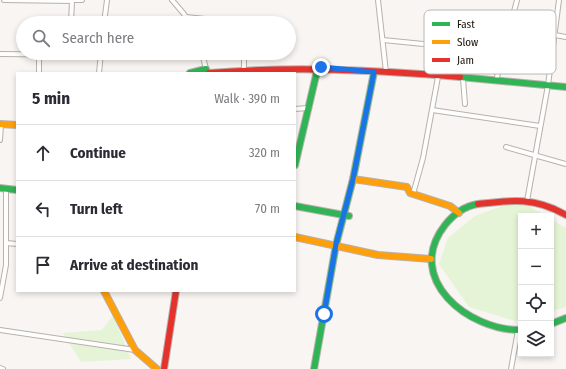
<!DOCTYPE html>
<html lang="en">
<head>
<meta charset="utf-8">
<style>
	body { margin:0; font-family:"Fira Sans Condensed",sans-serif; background:#f7f7f7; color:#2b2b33 }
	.controls { position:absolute; right:12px; bottom:12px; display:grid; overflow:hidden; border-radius:0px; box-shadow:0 2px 6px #0003 }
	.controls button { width:36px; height:36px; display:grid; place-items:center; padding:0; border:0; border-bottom:1px solid #e1e1e2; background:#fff; color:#2b2b33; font:20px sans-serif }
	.stop { position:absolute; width:12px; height:12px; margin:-9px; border:3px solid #1a73e8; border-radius:50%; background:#fff }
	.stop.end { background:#1a73e8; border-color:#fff; box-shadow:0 1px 4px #0008 }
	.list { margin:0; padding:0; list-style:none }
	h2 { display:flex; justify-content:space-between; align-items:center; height:52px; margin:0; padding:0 16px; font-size:17px }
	h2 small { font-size:13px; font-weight:400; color:#7c7c81 }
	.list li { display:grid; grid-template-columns:26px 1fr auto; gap:12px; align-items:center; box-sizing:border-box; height:56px; padding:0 16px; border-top:1px solid #e1e1e2 }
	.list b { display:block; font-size:15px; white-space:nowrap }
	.list em { font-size:13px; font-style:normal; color:#7c7c81 }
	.icon { flex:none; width:22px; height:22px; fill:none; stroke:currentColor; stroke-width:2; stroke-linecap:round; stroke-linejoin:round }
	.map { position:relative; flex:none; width:566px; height:369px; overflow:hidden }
	.search { position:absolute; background:#fff; box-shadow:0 2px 6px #0003; left:16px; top:16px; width:280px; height:44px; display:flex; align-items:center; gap:10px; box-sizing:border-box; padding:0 14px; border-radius:22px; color:#7c7c81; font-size:15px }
	.panel { position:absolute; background:#fff; box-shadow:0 2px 6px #0003; left:16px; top:72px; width:280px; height:220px; border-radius:0px }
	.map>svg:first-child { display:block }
	.green { fill:#e5f4d6 }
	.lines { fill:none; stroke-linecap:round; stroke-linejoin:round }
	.street-casing { stroke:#b8b1ac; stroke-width:6 }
	.fast-casing { stroke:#b8b1ac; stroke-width:8 }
	.slow-casing { stroke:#b8b1ac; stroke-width:8 }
	.jam-casing { stroke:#b8b1ac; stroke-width:8 }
	.street { stroke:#fefefd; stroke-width:4 }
	.fast { stroke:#30b455; stroke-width:6 }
	.slow { stroke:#ff9f0a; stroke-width:6 }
	.jam { stroke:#e5322d; stroke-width:6 }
	.route { stroke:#1a73e8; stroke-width:5 }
	.key { fill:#fff; stroke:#bbb8b5; stroke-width:1 }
	.key-label { font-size:11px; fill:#1b1208 }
</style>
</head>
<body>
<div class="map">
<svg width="566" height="369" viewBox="0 0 566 369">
	<rect width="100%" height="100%" fill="#f8f5f3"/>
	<!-- green -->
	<g class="green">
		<path d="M518 200 546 216H521V319L515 321 469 307 439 264 448 238 475 216Z"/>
		<path d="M551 219 566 228V307L551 311Z"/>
		<path d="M113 315 131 359 81 362 63 333 102 330Z"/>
	</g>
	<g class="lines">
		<!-- street casing -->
		<g class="street-casing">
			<g id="street">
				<path d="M4 0 72 1 71 23"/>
				<path d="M72 0H82"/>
				<path d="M172 0 184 14 189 23"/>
				<path d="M378 0 386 72"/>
				<path d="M186 17 244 23"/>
				<path d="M104 23 107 0"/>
				<path d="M555 35 566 37"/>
				<path d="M383 40 504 52"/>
				<path d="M434 45 436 21 472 23 468 49"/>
				<path d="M202 53 206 69"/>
				<path d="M0 54 89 55 119 53"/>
				<path d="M244 69V53"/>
				<path d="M39 73V54"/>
				<path d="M99 73 101 53"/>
				<path d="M463 79 465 104"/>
				<path d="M496 81 517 0"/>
				<path d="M295 109 308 108"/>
				<path d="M432 110 540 126"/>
				<path d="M0 140 1 124"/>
				<path d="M506 147 566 164"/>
				<path d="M413 194 423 158 438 77"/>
				<path d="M527 201 548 85 559 0"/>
				<path d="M6 243 17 244"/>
				<path d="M0 298 6 265V188"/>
				<path d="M0 330 135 350"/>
				<path d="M0 368 3 369"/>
				<path d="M511 369 518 330"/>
			</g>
		</g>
		<!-- fast casing -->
		<g class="fast-casing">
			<g id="fast">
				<path d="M190 73 206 69 207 73"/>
				<path d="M460 77 566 87"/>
				<path d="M295 165 318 67"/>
				<path d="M0 188 17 190"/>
				<path d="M478 204C465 206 453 215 445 225 403 279 469 331 521 330"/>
				<path d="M295 206 349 216"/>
				<path d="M551 324 566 318"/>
				<path d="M314 369 336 245 353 179 374 72"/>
			</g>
		</g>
		<!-- slow casing -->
		<g class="slow-casing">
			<g id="slow">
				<path d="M0 124 17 125"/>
				<path d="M353 179 407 187 410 193 450 206 459 213"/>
				<path d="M295 237 378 255 431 259"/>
				<path d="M104 291 135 350 157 369"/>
			</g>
		</g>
		<!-- jam casing -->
		<g class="jam-casing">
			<g id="jam">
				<path d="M209 73C293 66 376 70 460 77"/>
				<path d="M478 204C512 200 535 197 566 215"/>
				<path d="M164 369 176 291"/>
			</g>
		</g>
		<!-- street -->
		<use href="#street" class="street"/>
		<!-- fast -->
		<use href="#fast" class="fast"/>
		<!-- slow -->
		<use href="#slow" class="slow"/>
		<!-- jam -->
		<use href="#jam" class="jam"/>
	</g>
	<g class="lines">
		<!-- route -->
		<path class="route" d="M321 67 374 72 353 179 336 244 324 314"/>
	</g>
	<!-- legend -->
	<rect x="424" y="10" width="132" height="64" rx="6" class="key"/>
	<rect x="432" y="22" width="18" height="4" fill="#30b455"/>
	<rect x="432" y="40" width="18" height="4" fill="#ff9f0a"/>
	<rect x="432" y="58" width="18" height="4" fill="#e5322d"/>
	<g class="key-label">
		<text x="457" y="28">Fast</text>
		<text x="457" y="46">Slow</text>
		<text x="457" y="64">Jam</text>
	</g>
</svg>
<div class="controls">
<button>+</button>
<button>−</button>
<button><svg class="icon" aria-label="locate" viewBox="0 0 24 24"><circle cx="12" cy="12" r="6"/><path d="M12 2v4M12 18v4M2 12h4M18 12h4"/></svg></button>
<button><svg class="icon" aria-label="layers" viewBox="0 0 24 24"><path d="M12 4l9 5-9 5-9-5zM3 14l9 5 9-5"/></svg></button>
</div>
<div class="stop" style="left:324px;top:314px"></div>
<div class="stop end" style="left:321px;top:67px"></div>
<div class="search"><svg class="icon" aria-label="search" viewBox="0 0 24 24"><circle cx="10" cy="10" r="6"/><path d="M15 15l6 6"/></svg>Search here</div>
<section class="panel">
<h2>5 min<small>Walk · 390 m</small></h2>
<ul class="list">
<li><svg class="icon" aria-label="ahead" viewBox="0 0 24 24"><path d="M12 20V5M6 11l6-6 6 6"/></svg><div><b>Continue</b></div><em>320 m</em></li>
<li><svg class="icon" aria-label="left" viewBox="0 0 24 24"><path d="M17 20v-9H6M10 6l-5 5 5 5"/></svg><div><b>Turn left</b></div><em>70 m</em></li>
<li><svg class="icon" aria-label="arrive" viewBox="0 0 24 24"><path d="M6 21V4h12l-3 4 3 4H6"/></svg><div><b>Arrive at destination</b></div></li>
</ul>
</section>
</div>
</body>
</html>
